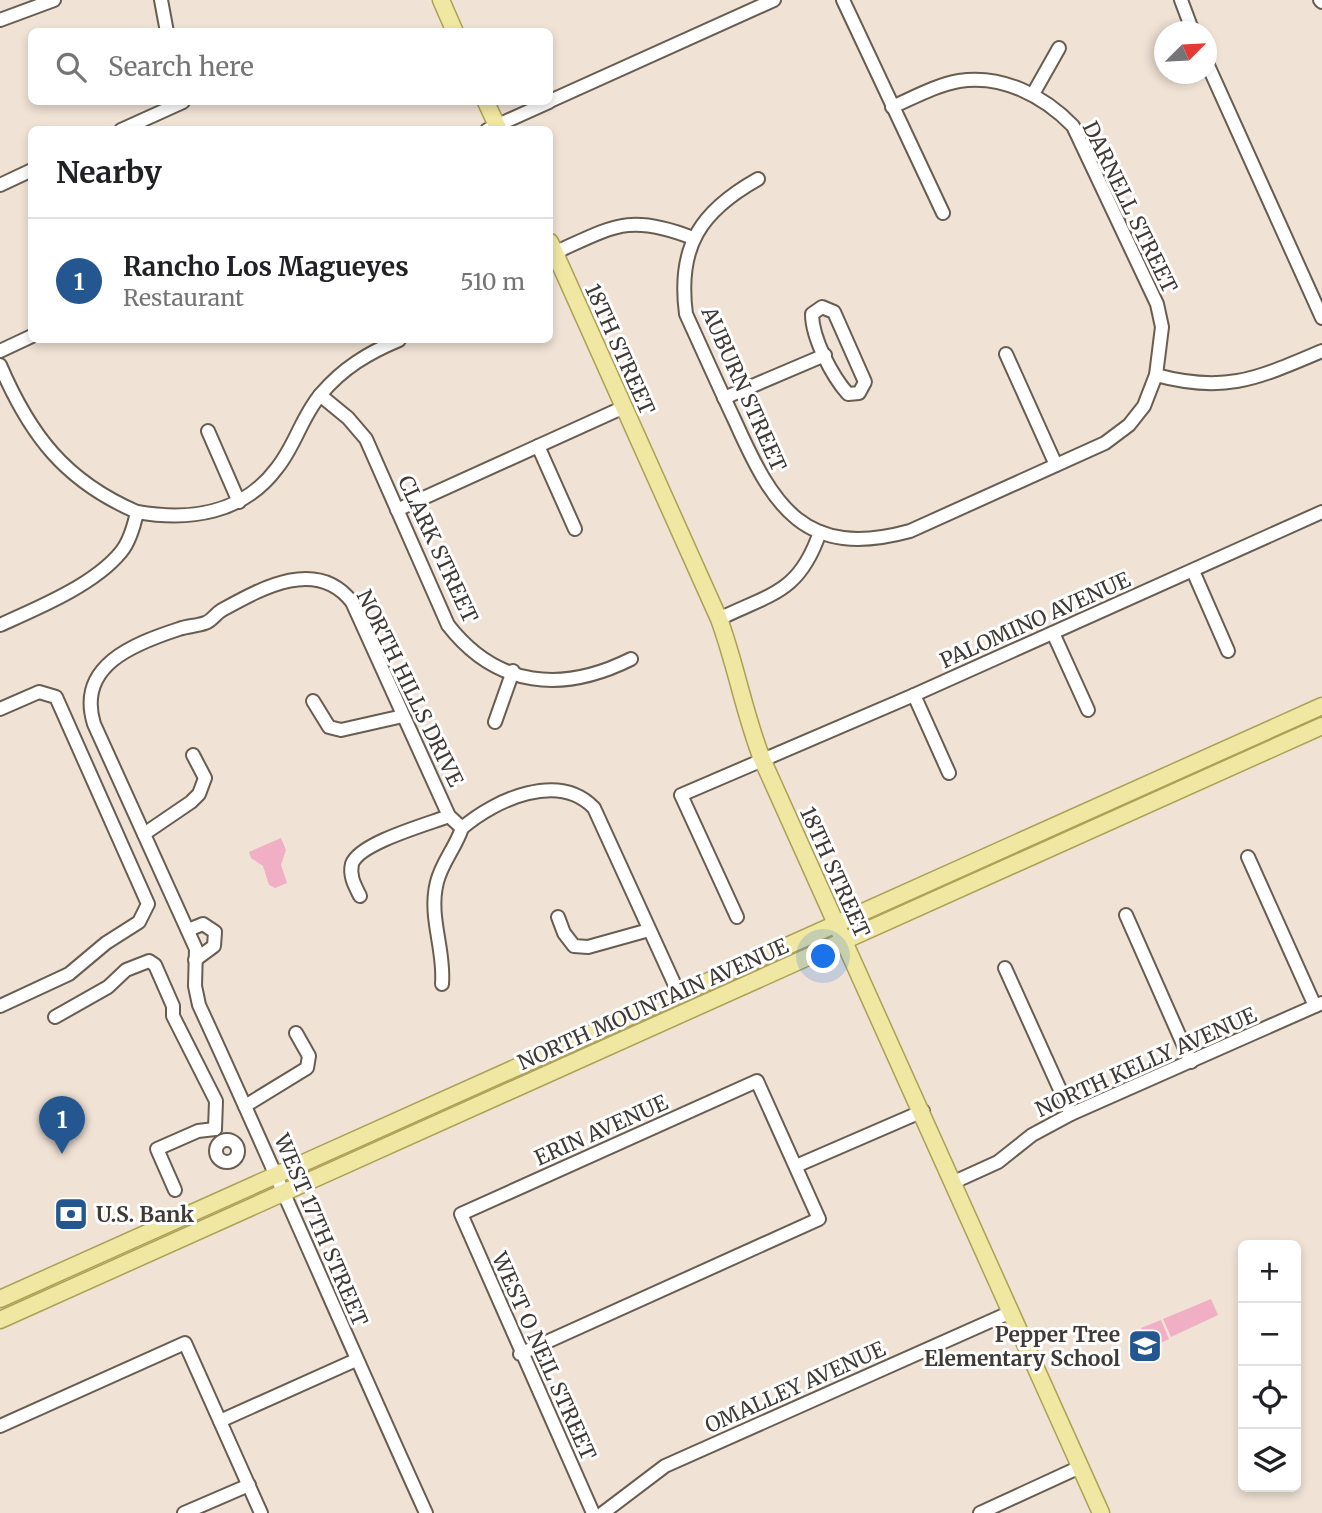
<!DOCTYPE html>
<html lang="en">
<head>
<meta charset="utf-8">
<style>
	body { margin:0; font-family:Merriweather,serif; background:#f6f6f6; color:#202124 }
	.controls { position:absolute; right:21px; bottom:21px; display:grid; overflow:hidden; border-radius:10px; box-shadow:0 4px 10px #0003 }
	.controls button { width:63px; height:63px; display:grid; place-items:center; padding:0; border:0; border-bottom:2px solid #e0e0e0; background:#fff; color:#202124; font:35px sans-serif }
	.compass { position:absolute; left:1154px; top:21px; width:63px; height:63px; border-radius:50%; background:#fff; box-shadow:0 4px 10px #0003; rotate:66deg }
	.you { position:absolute; left:824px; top:957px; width:24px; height:24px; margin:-18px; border:5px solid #fff; border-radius:50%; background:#1a73e8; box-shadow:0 0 0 10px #1a73e833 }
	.badge { display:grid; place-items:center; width:46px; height:46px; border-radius:50%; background:#24568f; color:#fff; font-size:23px; font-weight:700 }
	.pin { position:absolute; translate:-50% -58px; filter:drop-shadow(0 2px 4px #0008) }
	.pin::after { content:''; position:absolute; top:37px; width:24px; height:21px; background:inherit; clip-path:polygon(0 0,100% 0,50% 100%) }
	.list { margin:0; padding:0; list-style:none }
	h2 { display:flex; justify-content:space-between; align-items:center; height:91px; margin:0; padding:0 28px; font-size:30px }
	h2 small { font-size:23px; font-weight:400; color:#757577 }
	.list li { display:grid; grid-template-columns:46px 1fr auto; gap:21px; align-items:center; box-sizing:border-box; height:126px; padding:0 28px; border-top:2px solid #e0e0e0 }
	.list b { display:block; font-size:26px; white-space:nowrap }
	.list p { margin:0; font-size:23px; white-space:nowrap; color:#757577 }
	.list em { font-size:23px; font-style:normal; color:#757577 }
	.icon { flex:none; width:38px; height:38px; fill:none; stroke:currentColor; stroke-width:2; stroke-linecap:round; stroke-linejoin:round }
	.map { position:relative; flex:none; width:1322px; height:1513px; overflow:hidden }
	.search { position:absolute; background:#fff; box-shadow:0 4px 10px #0003; left:28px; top:28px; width:525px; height:77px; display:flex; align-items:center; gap:18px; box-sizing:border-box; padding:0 24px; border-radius:10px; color:#757577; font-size:26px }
	.panel { position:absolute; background:#fff; box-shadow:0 4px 10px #0003; left:28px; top:126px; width:525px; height:217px; border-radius:10px }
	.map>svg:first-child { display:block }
	.green { fill:#f0afc4 }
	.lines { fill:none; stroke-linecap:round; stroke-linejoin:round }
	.minor-casing { stroke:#685d51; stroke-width:16 }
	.major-casing { stroke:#aca054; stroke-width:19 }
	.minor { stroke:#fff; stroke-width:12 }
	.major { stroke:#f0e7a3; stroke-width:16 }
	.labels { text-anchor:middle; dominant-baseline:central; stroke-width:6; stroke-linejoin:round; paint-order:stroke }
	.street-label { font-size:21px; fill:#3f3a35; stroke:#fff }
	.poi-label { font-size:21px; font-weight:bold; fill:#3f3a35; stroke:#fff; text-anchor:start }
</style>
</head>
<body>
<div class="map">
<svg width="1322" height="1513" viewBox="0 0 1322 1513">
	<rect width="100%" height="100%" fill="#f0e2d5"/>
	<!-- green -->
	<g class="green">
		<path d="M281 838 286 850 281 865 287 883 275 888 269 885 263 866 251 858 249 852Z"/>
		<path d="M1211 1299 1218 1315 1171 1337 1163 1319Z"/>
		<path d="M1161 1320 1169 1339 1150 1348 1141 1328Z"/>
	</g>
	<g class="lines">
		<!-- minor casing -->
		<g class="minor-casing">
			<g id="minor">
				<path d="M161 0 167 32"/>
				<path d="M843 0 943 213"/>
				<path d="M1181 0 1193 32"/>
				<path d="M1320 0 1322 2"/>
				<path d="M0 20 54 0"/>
				<path d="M1206 61 1322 318"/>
				<path d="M1033 94 1059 48"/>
				<path d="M550 101 774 0"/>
				<path d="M121 130 183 102"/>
				<path d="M487 130 549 102"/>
				<path d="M758 179C701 211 677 246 686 314 702 349 718 385 735 421 773 506 804 560 910 531L1105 443 1129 425 1144 406 1156 375 1162 327 1157 304 1073 126C1044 96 1002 74 959 81 936 85 913 98 892 107"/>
				<path d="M0 185 32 170"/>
				<path d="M554 253C614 226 629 213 693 238"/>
				<path d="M822 307 834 312 865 382 859 393 848 394C832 376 812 338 812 314Z"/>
				<path d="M0 351 32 336"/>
				<path d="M1006 354 1056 465"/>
				<path d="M0 365C30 435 65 481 137 512"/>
				<path d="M1156 375C1226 394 1258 378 1322 351"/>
				<path d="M320 395 348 418 366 439 448 625C497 688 563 693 631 659"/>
				<path d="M724 398 825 355"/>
				<path d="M208 431 239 502"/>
				<path d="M538 446 575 529"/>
				<path d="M397 510 622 408"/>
				<path d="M1193 571 1228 651"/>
				<path d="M719 619C772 593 799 593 820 532"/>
				<path d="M0 625C38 608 94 585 121 552 130 541 134 526 137 512 189 521 243 514 277 468 295 446 302 416 321 394 343 368 368 353 399 340"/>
				<path d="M1053 633 1088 710"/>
				<path d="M914 695 949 773"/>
				<path d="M313 701 329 727 341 730 403 716"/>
				<path d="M0 709 39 692 56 697 148 904 139 922 106 943 69 974 0 1006"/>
				<path d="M495 722 513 671"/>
				<path d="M144 834 191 802 199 794 205 778 193 755"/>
				<path d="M1248 857 1315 1006"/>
				<path d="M360 896C355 886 349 876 352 864 359 843 428 824 449 816"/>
				<path d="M1126 915 1191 1062"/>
				<path d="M558 917 564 933 574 946 588 947 649 930"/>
				<path d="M737 917 681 795 914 695 1322 512"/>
				<path d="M188 930 203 924 215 932 214 946 195 960"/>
				<path d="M1005 968 1071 1114"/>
				<path d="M442 984C445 949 428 917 437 882 442 862 456 847 462 828"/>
				<path d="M55 1017 108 987 126 970 149 961 155 965 173 1006V1016L216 1101 215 1129"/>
				<path d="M245 1106 307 1068 309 1056 296 1033"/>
				<circle cx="227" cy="1151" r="11"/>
				<path d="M796 1166 923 1111"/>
				<path d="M954 1182 998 1162 1032 1135 1071 1114 1322 1003"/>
				<path d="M175 1190 157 1149 198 1131 215 1129"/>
				<path d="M520 1354 819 1219 757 1081 461 1214 593 1513"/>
				<path d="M220 1421 356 1360"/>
				<path d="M0 1426 185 1343 261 1513"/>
				<path d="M184 1513 249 1485"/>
				<path d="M426 1513C349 1344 277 1174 199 1005L195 986 196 949 94 724C76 666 133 644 179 629 187 626 197 626 205 623 212 621 215 614 222 610 262 588 317 557 352 602L449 816 462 828C496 799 559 771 594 808L679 994"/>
				<path d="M603 1513 665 1466 1011 1312"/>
				<path d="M980 1513 1080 1467"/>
			</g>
		</g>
		<!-- major casing -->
		<g class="major-casing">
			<g id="major">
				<path d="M441 0 455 32"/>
				<path d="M486 102 499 130"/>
				<path d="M550 242 719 619C736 665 744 713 762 759L1101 1513"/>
				<path d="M0 1299 1322 706"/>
				<path d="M0 1320 1322 726"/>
			</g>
		</g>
		<!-- minor -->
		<use href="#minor" class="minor"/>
		<!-- major -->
		<use href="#major" class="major"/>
	</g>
	<!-- icons -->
	<defs>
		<g id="bank-square" transform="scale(1.75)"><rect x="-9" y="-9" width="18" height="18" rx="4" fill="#24568f" stroke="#fff"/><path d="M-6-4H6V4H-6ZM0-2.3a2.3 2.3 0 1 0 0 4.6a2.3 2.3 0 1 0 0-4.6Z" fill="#fff"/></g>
		<g id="school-square" transform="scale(1.75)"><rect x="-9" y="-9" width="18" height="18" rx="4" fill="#24568f" stroke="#fff"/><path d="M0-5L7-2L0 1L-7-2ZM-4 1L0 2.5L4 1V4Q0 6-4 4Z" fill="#fff"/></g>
	</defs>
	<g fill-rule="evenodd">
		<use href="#bank-square" x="71" y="1214"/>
		<use href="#school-square" x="1145" y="1346"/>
	</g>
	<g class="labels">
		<!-- street labels -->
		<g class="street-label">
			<text transform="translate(1130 207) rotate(64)">DARNELL STREET</text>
			<text transform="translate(620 349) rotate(66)">18TH STREET</text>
			<text transform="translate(744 389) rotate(66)">AUBURN STREET</text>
			<text transform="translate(438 549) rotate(65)">CLARK STREET</text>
			<text transform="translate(1035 620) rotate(-24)">PALOMINO AVENUE</text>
			<text transform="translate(410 688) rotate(64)">NORTH HILLS DRIVE</text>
			<text transform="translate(835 872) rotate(66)">18TH STREET</text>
			<text transform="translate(653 1004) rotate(-24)">NORTH MOUNTAIN AVENUE</text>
			<text transform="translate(1146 1062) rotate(-24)">NORTH KELLY AVENUE</text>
			<text transform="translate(601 1130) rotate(-24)">ERIN AVENUE</text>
			<text transform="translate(321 1230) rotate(67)">WEST 17TH STREET</text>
			<text transform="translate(544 1356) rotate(66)">WEST O NEIL STREET</text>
			<text transform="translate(795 1387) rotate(-24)">OMALLEY AVENUE</text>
		</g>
		<!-- poi labels -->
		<g class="poi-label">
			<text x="96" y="1214">U.S. Bank</text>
			<text x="1120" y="1334" text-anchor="end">Pepper Tree<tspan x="1120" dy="24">Elementary School</tspan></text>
		</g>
	</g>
</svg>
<div class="controls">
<button>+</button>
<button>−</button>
<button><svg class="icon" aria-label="locate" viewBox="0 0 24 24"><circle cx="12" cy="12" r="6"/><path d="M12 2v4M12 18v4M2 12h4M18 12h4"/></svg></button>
<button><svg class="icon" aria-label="layers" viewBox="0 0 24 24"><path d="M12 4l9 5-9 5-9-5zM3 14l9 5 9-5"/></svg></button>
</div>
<svg class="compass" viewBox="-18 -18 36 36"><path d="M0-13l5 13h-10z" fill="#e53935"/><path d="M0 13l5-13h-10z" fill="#757577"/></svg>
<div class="you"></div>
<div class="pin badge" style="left:62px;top:1154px">1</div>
<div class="search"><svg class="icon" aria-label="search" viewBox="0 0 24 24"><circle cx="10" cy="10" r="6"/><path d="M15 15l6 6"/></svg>Search here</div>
<section class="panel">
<h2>Nearby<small></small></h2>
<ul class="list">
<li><span class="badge">1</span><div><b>Rancho Los Magueyes</b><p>Restaurant</p></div><em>510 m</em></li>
</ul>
</section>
</div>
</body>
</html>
